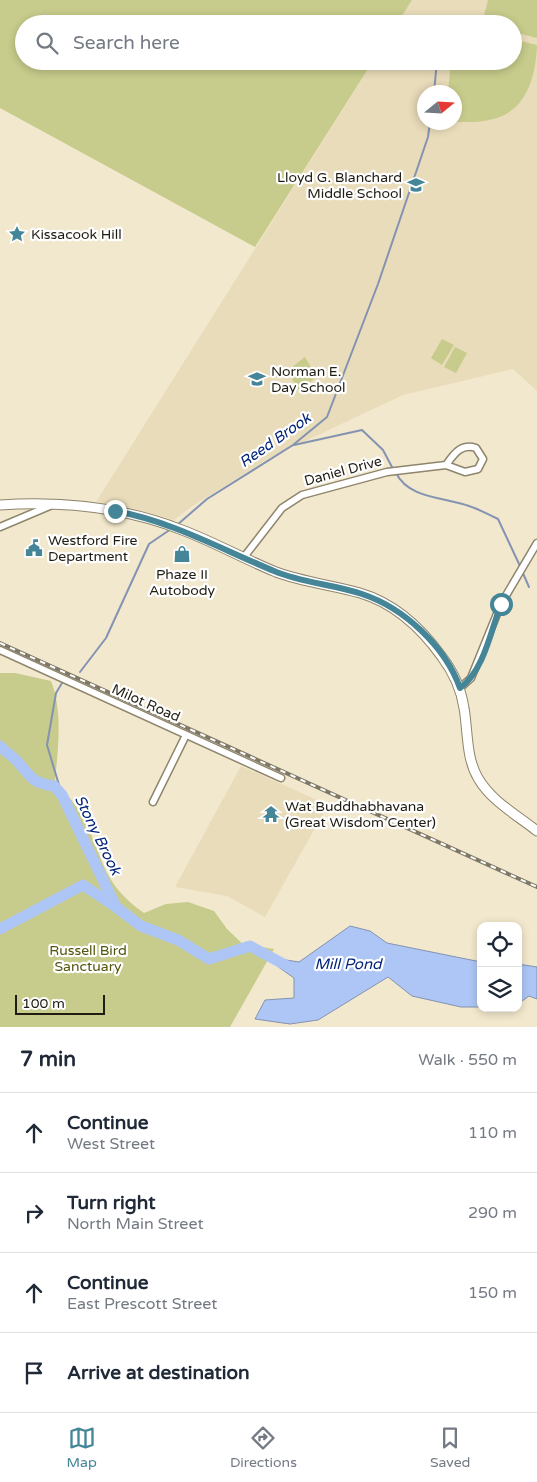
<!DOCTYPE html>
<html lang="en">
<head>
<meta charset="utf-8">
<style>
	body { margin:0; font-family:"Varela Round",sans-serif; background:#f2f2f3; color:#1f2937 }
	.controls { position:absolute; right:15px; bottom:15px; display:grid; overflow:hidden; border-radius:10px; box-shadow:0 2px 8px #0003 }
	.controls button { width:45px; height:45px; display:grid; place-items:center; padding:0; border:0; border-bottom:1px solid #e0e1e3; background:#fff; color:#1f2937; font:25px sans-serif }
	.compass { position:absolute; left:417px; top:85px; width:45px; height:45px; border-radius:50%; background:#fff; box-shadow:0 2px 8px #0003; rotate:72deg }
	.scale { position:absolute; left:15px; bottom:12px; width:90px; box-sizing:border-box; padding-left:5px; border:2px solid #201c12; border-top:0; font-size:14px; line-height:18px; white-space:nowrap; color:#201c12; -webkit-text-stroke:4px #fff; paint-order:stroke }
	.stop { position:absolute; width:15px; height:15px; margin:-11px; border:4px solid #448597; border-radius:50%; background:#fff }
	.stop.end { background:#448597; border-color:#fff; box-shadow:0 1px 5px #0008 }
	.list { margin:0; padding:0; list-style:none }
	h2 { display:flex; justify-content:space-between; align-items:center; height:65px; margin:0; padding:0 20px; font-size:21px }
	h2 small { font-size:16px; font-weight:400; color:#747a83 }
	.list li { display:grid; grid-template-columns:32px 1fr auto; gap:15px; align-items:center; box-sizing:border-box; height:80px; padding:0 20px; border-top:1px solid #e0e1e3 }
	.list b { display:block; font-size:19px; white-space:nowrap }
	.list p { margin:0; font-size:16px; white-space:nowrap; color:#747a83 }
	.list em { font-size:16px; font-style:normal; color:#747a83 }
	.icon { flex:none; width:28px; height:28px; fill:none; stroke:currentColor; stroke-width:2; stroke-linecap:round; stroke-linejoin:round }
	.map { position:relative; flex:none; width:537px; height:1027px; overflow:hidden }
	.search { position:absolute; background:#fff; box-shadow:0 2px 8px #0003; left:15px; right:15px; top:15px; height:55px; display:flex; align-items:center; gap:12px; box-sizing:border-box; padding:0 18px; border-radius:28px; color:#747a83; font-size:19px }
	.sheet { height:385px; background:#fff }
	nav { display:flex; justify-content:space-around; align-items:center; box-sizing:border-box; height:70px; border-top:1px solid #e0e1e3; background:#fff; font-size:14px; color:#747a83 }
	nav a { display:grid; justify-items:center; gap:2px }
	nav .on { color:#448597 }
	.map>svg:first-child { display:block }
	.built { fill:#e9dcba; fill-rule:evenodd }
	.green { fill:#c7cb8b }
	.water { fill:#aec6f5; stroke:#8393b1 }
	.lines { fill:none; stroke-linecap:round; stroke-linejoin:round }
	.stream { stroke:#8393b1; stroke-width:2 }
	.river { stroke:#aec6f5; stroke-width:11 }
	.minor-casing { stroke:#8e856d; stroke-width:9 }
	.secondary-casing { stroke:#8e856d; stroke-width:11 }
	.minor { stroke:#fff; stroke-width:6 }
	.secondary { stroke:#fff; stroke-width:9 }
	.rail-casing { stroke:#7f7866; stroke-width:4 }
	.rail { stroke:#fff; stroke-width:2; stroke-dasharray:5.5; stroke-linecap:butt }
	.route { stroke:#448597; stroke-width:6 }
	.labels { text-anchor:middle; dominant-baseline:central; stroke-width:4.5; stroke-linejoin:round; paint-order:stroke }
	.poi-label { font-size:14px; fill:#201c12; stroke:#fff; text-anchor:start }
	.street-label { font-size:14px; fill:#201c12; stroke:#fff }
	.park-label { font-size:14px; fill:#53550c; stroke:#fff }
	.water-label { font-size:15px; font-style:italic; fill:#03247a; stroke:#fff }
</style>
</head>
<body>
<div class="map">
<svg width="537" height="1027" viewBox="0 0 537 1027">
	<rect width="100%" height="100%" fill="#f2e8cd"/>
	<!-- built -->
	<g class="built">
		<path d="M412 0H537V391L513 369 403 395 269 458 191 507 174 520 136 509 96 502 373 61H513V24H397ZM424 92H454V122H424Z"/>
		<path d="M241 766 328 805 265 917 227 896 175 887Z"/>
	</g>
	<!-- green -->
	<g class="green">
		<path d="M0 0H412L397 24H24V61H373L255 247 0 108Z"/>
		<path d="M488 0H537V38L513 32V24H482Z"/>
		<path d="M513 39 537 45C536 75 527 111 493 119 481 123 467 122 455 122L454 92H448L451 61H513Z"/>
		<path d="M442 339 454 345 442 365 431 358Z"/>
		<path d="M455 347 467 353 456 373 444 367Z"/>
		<path d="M305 357 317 377 299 390 287 371Z"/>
		<path d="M0 673H15L51 681C63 711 58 749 55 780 65 793 78 806 85 821 105 863 103 884 144 913L166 904 188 902 214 911 227 929 250 951 262 947 274 949 230 1027H0Z"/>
	</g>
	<!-- water -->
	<g class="water">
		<path d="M350 926 370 931 387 943 481 962V1007H461L412 996 388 977 318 1020 290 1024 255 1019 265 1000 294 998V978L277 966 280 959 299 962Z"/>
		<path d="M518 964 537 967V999L529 996 518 1004Z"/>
	</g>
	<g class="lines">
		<!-- stream -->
		<g class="stream">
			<path d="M442 24 443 18"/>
			<path d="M434 92 437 61"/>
			<path d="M294 445 362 430 383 450 393 469"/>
			<path d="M396 473C409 499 444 497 469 506 478 509 488 514 498 519L520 566"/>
			<path d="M177 525 207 499 293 445 327 417 378 284 428 137 430 122"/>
			<path d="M522 571 529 587"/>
			<path d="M80 672 106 638 149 544 171 529"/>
			<path d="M62 683 56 693 47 745 62 795"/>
		</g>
		<!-- river -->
		<g class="river">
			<path d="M0 746C5 752 13 756 18 762 31 777 32 783 54 786L62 795 116 907 141 926 178 940 209 959 250 946 291 968"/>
			<path d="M0 929 83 885 116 907"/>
		</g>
		<!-- minor casing -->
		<g class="minor-casing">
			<g id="minor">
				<path d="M0 527 52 505"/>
				<path d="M244 557 282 508 302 495 387 472 446 465C454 454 461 443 476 448L483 459 478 469 465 472 446 465"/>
				<path d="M0 650 281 778"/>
				<path d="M460 688 471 678 501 604 537 543"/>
				<path d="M153 802 186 735"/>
			</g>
		</g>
		<!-- secondary casing -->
		<g class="secondary-casing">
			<path id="secondary" d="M0 505C62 501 124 507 182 530 214 542 244 559 276 572 303 582 332 585 360 593 394 603 422 629 442 657 454 673 461 688 464 708 468 731 466 758 478 778 491 801 517 815 537 831"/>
		</g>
		<!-- minor -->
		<use href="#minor" class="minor"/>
		<!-- secondary -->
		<use href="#secondary" class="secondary"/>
		<!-- rail casing -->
		<g class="rail-casing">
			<path id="rail" d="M0 643 537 887"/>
		</g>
		<!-- rail -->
		<use href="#rail" class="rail"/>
	</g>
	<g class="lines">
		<!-- route -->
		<path class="route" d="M115 511C171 521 221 549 274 571 302 583 333 584 362 594 404 608 445 646 460 688 484 671 491 630 501 604"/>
	</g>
	<!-- icons -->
	<defs>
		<g id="school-bare" transform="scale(1.35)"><path d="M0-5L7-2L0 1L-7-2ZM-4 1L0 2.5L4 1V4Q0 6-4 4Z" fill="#448597" stroke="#fff" stroke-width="2.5" paint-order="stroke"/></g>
		<g id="sight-bare" transform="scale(1.35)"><path d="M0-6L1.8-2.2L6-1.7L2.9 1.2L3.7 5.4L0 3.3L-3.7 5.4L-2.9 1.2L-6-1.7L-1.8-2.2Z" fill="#448597" stroke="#fff" stroke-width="2.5" paint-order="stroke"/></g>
		<g id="civic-bare" transform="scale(1.35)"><path d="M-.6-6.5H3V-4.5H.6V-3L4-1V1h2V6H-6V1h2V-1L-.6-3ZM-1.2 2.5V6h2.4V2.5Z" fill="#448597" stroke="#fff" stroke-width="2.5" paint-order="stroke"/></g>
		<g id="shop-bare" transform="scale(1.35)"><path d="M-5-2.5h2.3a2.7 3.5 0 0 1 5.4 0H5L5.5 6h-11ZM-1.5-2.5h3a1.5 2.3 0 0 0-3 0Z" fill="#448597" stroke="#fff" stroke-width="2.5" paint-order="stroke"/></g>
		<g id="temple-bare" transform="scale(1.35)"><path d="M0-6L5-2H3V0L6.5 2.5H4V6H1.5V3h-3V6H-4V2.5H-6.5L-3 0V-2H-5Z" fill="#448597" stroke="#fff" stroke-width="2.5" paint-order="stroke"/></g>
	</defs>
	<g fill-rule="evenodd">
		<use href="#school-bare" x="416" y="185"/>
		<use href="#sight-bare" x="17" y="234"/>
		<use href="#school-bare" x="257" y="379"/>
		<use href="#civic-bare" x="34" y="548"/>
		<use href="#shop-bare" x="182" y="554"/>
		<use href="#temple-bare" x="271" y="814"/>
	</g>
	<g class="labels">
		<!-- poi labels -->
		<g class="poi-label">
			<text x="402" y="177" text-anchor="end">Lloyd G. Blanchard<tspan x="402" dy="16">Middle School</tspan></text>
			<text x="31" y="234">Kissacook Hill</text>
			<text x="271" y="371">Norman E.<tspan x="271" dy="16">Day School</tspan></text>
			<text x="48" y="540">Westford Fire<tspan x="48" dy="16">Department</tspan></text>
			<text x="182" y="574" text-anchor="middle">Phaze II<tspan x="182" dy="16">Autobody</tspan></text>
			<text x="285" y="806">Wat Buddhabhavana<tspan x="285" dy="16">(Great Wisdom Center)</tspan></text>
		</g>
		<!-- street labels -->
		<g class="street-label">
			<text transform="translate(343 471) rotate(-15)">Daniel Drive</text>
			<text transform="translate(146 703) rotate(24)">Milot Road</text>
		</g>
		<!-- park labels -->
		<g class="park-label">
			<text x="88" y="950">Russell Bird<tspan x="88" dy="16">Sanctuary</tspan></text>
		</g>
		<!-- water labels -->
		<g class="water-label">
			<text transform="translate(275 440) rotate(-35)">Reed Brook</text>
			<text transform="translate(98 835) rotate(64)">Stony Brook</text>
			<text x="348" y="964">Mill Pond</text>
		</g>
	</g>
</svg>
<div class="controls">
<button><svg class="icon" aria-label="locate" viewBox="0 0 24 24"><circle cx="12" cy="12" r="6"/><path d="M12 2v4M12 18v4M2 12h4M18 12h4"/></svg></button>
<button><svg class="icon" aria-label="layers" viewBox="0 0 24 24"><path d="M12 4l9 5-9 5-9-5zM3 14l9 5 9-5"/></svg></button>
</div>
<svg class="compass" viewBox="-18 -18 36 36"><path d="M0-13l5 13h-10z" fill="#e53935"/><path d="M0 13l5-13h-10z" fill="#747a83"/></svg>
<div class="scale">100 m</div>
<div class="stop" style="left:501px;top:604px"></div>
<div class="stop end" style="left:115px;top:511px"></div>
<div class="search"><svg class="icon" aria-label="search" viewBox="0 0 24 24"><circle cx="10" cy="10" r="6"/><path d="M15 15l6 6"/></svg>Search here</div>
</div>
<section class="sheet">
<h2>7 min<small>Walk · 550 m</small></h2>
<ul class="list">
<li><svg class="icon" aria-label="ahead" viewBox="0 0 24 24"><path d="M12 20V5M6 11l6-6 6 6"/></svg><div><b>Continue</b><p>West Street</p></div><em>110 m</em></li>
<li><svg class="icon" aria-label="right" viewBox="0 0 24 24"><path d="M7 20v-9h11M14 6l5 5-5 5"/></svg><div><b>Turn right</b><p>North Main Street</p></div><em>290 m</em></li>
<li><svg class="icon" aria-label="ahead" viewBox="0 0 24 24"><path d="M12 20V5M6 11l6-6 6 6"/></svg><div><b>Continue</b><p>East Prescott Street</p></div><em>150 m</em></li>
<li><svg class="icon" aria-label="arrive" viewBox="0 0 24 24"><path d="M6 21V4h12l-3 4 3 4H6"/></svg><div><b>Arrive at destination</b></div></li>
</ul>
</section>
<nav>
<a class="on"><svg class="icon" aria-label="map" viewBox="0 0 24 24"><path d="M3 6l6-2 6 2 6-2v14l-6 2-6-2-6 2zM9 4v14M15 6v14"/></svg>Map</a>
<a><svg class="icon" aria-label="directions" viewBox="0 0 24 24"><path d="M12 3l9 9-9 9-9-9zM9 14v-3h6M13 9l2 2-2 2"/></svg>Directions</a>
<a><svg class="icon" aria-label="saved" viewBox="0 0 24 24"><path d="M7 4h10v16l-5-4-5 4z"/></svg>Saved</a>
</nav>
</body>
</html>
